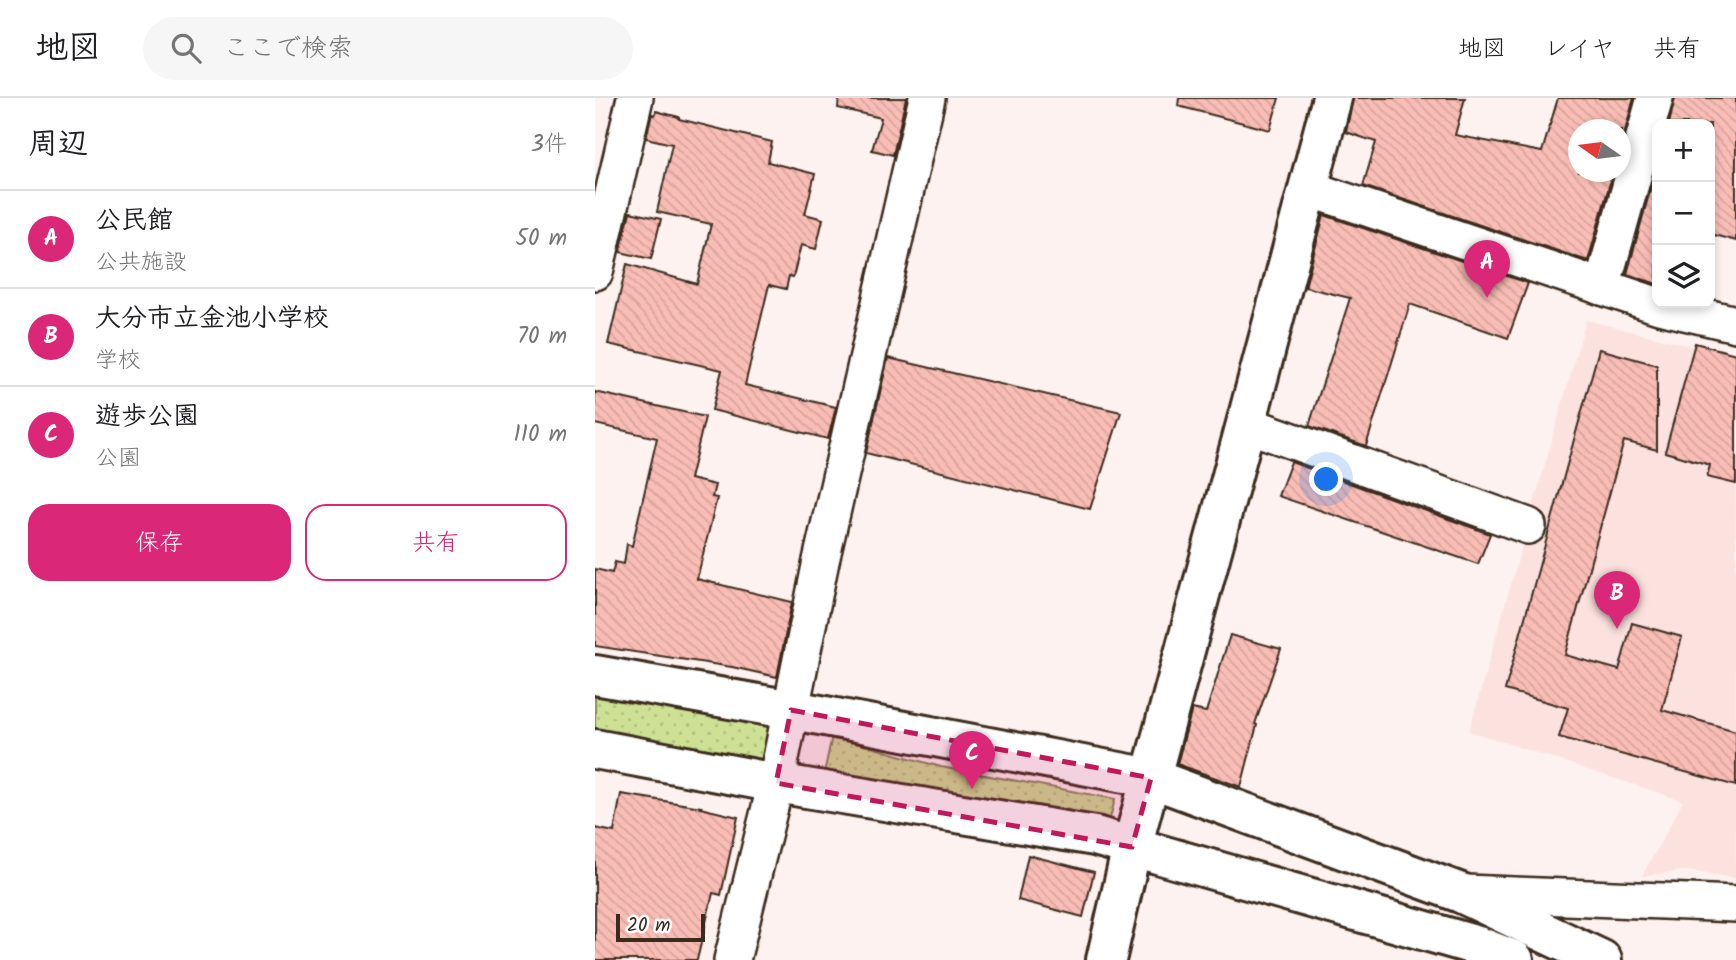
<!DOCTYPE html>
<html lang="ja">
<head>
<meta charset="utf-8">
<style>
	body { margin:0; font-family:Kalam,"Klee One",sans-serif; background:#f6f6f6; color:#202124 }
	.controls { position:absolute; right:21px; top:21px; display:grid; overflow:hidden; border-radius:14px; box-shadow:0 4px 10px #0003 }
	.controls button { width:63px; height:63px; display:grid; place-items:center; padding:0; border:0; border-bottom:2px solid #e0e0e0; background:#fff; color:#202124; font:35px sans-serif }
	.compass { position:absolute; left:973px; top:21px; width:63px; height:63px; border-radius:50%; background:#fff; box-shadow:0 4px 10px #0003; rotate:284deg }
	.scale { position:absolute; left:21px; bottom:18px; width:89px; box-sizing:border-box; padding-left:7px; border:4px solid #3b2a1e; border-top:0; font-size:19px; line-height:24px; white-space:nowrap; color:#3b2a1e; -webkit-text-stroke:5px #fff; paint-order:stroke }
	.you { position:absolute; left:732px; top:382px; width:24px; height:24px; margin:-18px; border:5px solid #fff; border-radius:50%; background:#1a73e8; box-shadow:0 0 0 10px #1a73e833 }
	.badge { display:grid; place-items:center; width:46px; height:46px; border-radius:50%; background:#db2777; color:#fff; font-size:23px; font-weight:700 }
	.pin { position:absolute; translate:-50% -58px; filter:drop-shadow(0 2px 4px #0008) }
	.pin::after { content:''; position:absolute; top:37px; width:24px; height:21px; background:inherit; clip-path:polygon(0 0,100% 0,50% 100%) }
	.list { margin:0; padding:0; list-style:none }
	h2 { display:flex; justify-content:space-between; align-items:center; height:91px; margin:0; padding:0 28px; font-size:30px }
	h2 small { font-size:23px; font-weight:400; color:#757577 }
	.list li { display:grid; grid-template-columns:46px 1fr auto; gap:21px; align-items:center; box-sizing:border-box; height:98px; padding:0 28px; border-top:2px solid #e0e0e0 }
	.list b { display:block; font-size:26px; white-space:nowrap }
	.list p { margin:0; font-size:23px; white-space:nowrap; color:#757577 }
	.list em { font-size:23px; font-style:normal; color:#757577 }
	.actions { display:flex; gap:14px; padding:21px 28px }
	.actions a { flex:1; padding:16px 0; border:2px solid #db2777; border-radius:21px; text-align:center; font-size:24px; color:#db2777 }
	.actions .main { background:#db2777; color:#fff }
	.icon { flex:none; width:38px; height:38px; fill:none; stroke:currentColor; stroke-width:2; stroke-linecap:round; stroke-linejoin:round }
	.map { position:relative; flex:none; width:1141px; height:862px; overflow:hidden }
	header { display:flex; align-items:center; gap:42px; box-sizing:border-box; height:98px; padding:0 35px; background:#fff; border-bottom:2px solid #e0e0e0 }
	header strong { font-size:33px }
	nav { display:flex; gap:38px; margin-inline-start:auto; font-size:24px }
	.search { width:490px; height:63px; background:#f6f6f6; display:flex; align-items:center; gap:18px; box-sizing:border-box; padding:0 24px; border-radius:38px; color:#757577; font-size:26px }
	main { display:flex }
	aside { flex:1; background:#fff }
	.map>svg:first-child { display:block }
	.built { fill:#fce2df }
	.green { fill:url(#green-dots); stroke:#848559; stroke-width:2 }
	.building { fill:url(#building-back-hatch); stroke:#3b2a1e; stroke-width:2 }
	.lines { fill:none; stroke-linecap:round; stroke-linejoin:round }
	.street-casing { stroke:#3b2a1e; stroke-width:40 }
	.secondary-casing { stroke:#3b2a1e; stroke-width:44 }
	.street { stroke:#fff; stroke-width:35 }
	.secondary { stroke:#fff; stroke-width:38 }
	.marked { fill:#c2185b; fill-opacity:0.2; stroke:#c2185b; stroke-width:5; stroke-dasharray:14 9; stroke-linejoin:round }
</style>
</head>
<body>
<header>
<strong>地図</strong>
<div class="search"><svg class="icon" aria-label="search" viewBox="0 0 24 24"><circle cx="10" cy="10" r="6"/><path d="M15 15l6 6"/></svg>ここで検索</div>
<nav><a>地図</a><a>レイヤ</a><a>共有</a></nav>
</header>
<main>
<aside>
<h2>周辺<small>3件</small></h2>
<ul class="list">
<li><span class="badge">A</span><div><b>公民館</b><p>公共施設</p></div><em>50 m</em></li>
<li><span class="badge">B</span><div><b>大分市立金池小学校</b><p>学校</p></div><em>70 m</em></li>
<li><span class="badge">C</span><div><b>遊歩公園</b><p>公園</p></div><em>110 m</em></li>
</ul>
<div class="actions"><a class="main">保存</a><a>共有</a></div>
</aside>
<div class="map">
<svg width="1141" height="862" viewBox="0 0 1141 862">
	<defs>
		<pattern id="green-dots" width="8" height="8" patternUnits="userSpaceOnUse" patternTransform="scale(1.75)"><rect width="8" height="8" fill="#cde094"/><path d="M2 2h.1M6 6h.1" fill="none" stroke="#b1c07f" stroke-width="1.8" stroke-linecap="round"/></pattern>
		<pattern id="building-back-hatch" width="6" height="6" patternUnits="userSpaceOnUse" patternTransform="scale(1.75)"><rect width="6" height="6" fill="#f9bdb6"/><path d="M-1 5l2 2M0 0l6 6M5-1l2 2" fill="none" stroke="#d6a39c"/></pattern>
	</defs>
	<rect width="100%" height="100%" fill="#fef2f0"/>
	<filter id="ink" filterUnits="userSpaceOnUse"><feTurbulence type="fractalNoise" baseFrequency=".0143" numOctaves="2"/><feDisplacementMap in="SourceGraphic" scale="14" xChannelSelector="R" yChannelSelector="G"/><feConvolveMatrix kernelMatrix="1 2 1 2 8 2 1 2 1" color-interpolation-filters="sRGB"/></filter>
	<g filter="url(#ink)">
		<!-- built -->
		<path class="built" d="M991 222 1141 259V780L1091 773 1047 778 1088 703 874 633Z"/>
		<!-- green -->
		<g class="green">
			<path d="M0 597 174 628 167 670 0 641Z"/>
			<path d="M237 638 346 669 520 701 513 728 228 680Z"/>
		</g>
		<!-- building -->
		<g class="building">
			<path d="M244 0H311L298 57 277 52 286 20 243 10Z"/>
			<path d="M584 0H684L675 32 583 8Z"/>
			<path d="M758 0H870L860 37 947 54 963 0H1039L1026 48V32H984V74H1018L993 163 768 88 781 44 751 34Z"/>
			<path d="M1080 0H1141V143L1115 136V26H1074Z"/>
			<path d="M61 13 84 19V21L177 44 173 64 220 76 210 116 228 121 221 151 206 147 198 179 194 178 191 191 174 187 150 287 241 309 233 341 117 312 127 272 13 246 32 166 102 186 116 126 62 114 77 46 51 40 57 16 60 17Z"/>
			<path d="M1062 67V186L1032 176Z"/>
			<path d="M35 114 66 121 56 161 25 154Z"/>
			<path d="M729 117 933 185 913 240 815 206 771 348 714 328 755 200 710 189Z"/>
			<path d="M1100 245 1141 256V386L1112 379 1115 367 1070 354Z"/>
			<path d="M1004 251 1062 267V352L1029 343 970 557 1024 572 1037 525 1087 539 1067 612 1141 633V688L964 639 973 610 910 592Z"/>
			<path d="M293 260 526 314 495 411 271 355Z"/>
			<path d="M0 294 110 319 95 381 120 387 117 399 122 400 102 481 197 504 182 579 137 569 0 548V471L17 475 20 464 29 466 32 446 37 448 62 340 0 326Z"/>
			<path d="M696 364 895 436 883 466 683 398Z"/>
			<path d="M635 537 686 551 660 626 662 627 646 689 582 666 597 611 611 614Z"/>
			<path d="M26 696 106 709 105 710 143 719 126 797 118 795 102 862H0V730L19 734Z"/>
			<path d="M433 757 499 774 488 819 423 802Z"/>
		</g>
		<g class="lines">
			<!-- street casing -->
			<g class="street-casing">
				<g id="street">
					<path d="M712 90 1064 208 1141 226"/>
					<path d="M0 174 40 0"/>
					<path d="M1007 189 1060 0"/>
					<path d="M651 326 933 428"/>
					<path d="M870 795 1141 806"/>
					<path d="M137 862 181 685 226 463 332 0"/>
				</g>
			</g>
			<!-- secondary casing -->
			<g class="secondary-casing">
				<g id="secondary">
					<path d="M0 577 225 617 556 680 866 795 1007 862"/>
					<path d="M0 651 181 685 500 738 883 848 919 862"/>
					<path d="M511 862 537 749 651 326 737 0"/>
				</g>
			</g>
			<!-- street -->
			<use href="#street" class="street"/>
			<!-- secondary -->
			<use href="#secondary" class="secondary"/>
		</g>
	</g>
	<!-- marked area -->
	<path class="marked" d="M196 612 556 680 537 749 181 685Z"/>
</svg>
<div class="controls">
<button>+</button>
<button>−</button>
<button><svg class="icon" aria-label="layers" viewBox="0 0 24 24"><path d="M12 4l9 5-9 5-9-5zM3 14l9 5 9-5"/></svg></button>
</div>
<svg class="compass" viewBox="-18 -18 36 36"><path d="M0-13l5 13h-10z" fill="#e53935"/><path d="M0 13l5-13h-10z" fill="#757577"/></svg>
<div class="scale">20 m</div>
<div class="you"></div>
<div class="pin badge" style="left:892px;top:200px">A</div>
<div class="pin badge" style="left:1022px;top:531px">B</div>
<div class="pin badge" style="left:377px;top:691px">C</div>
</div>
</main>
</body>
</html>
